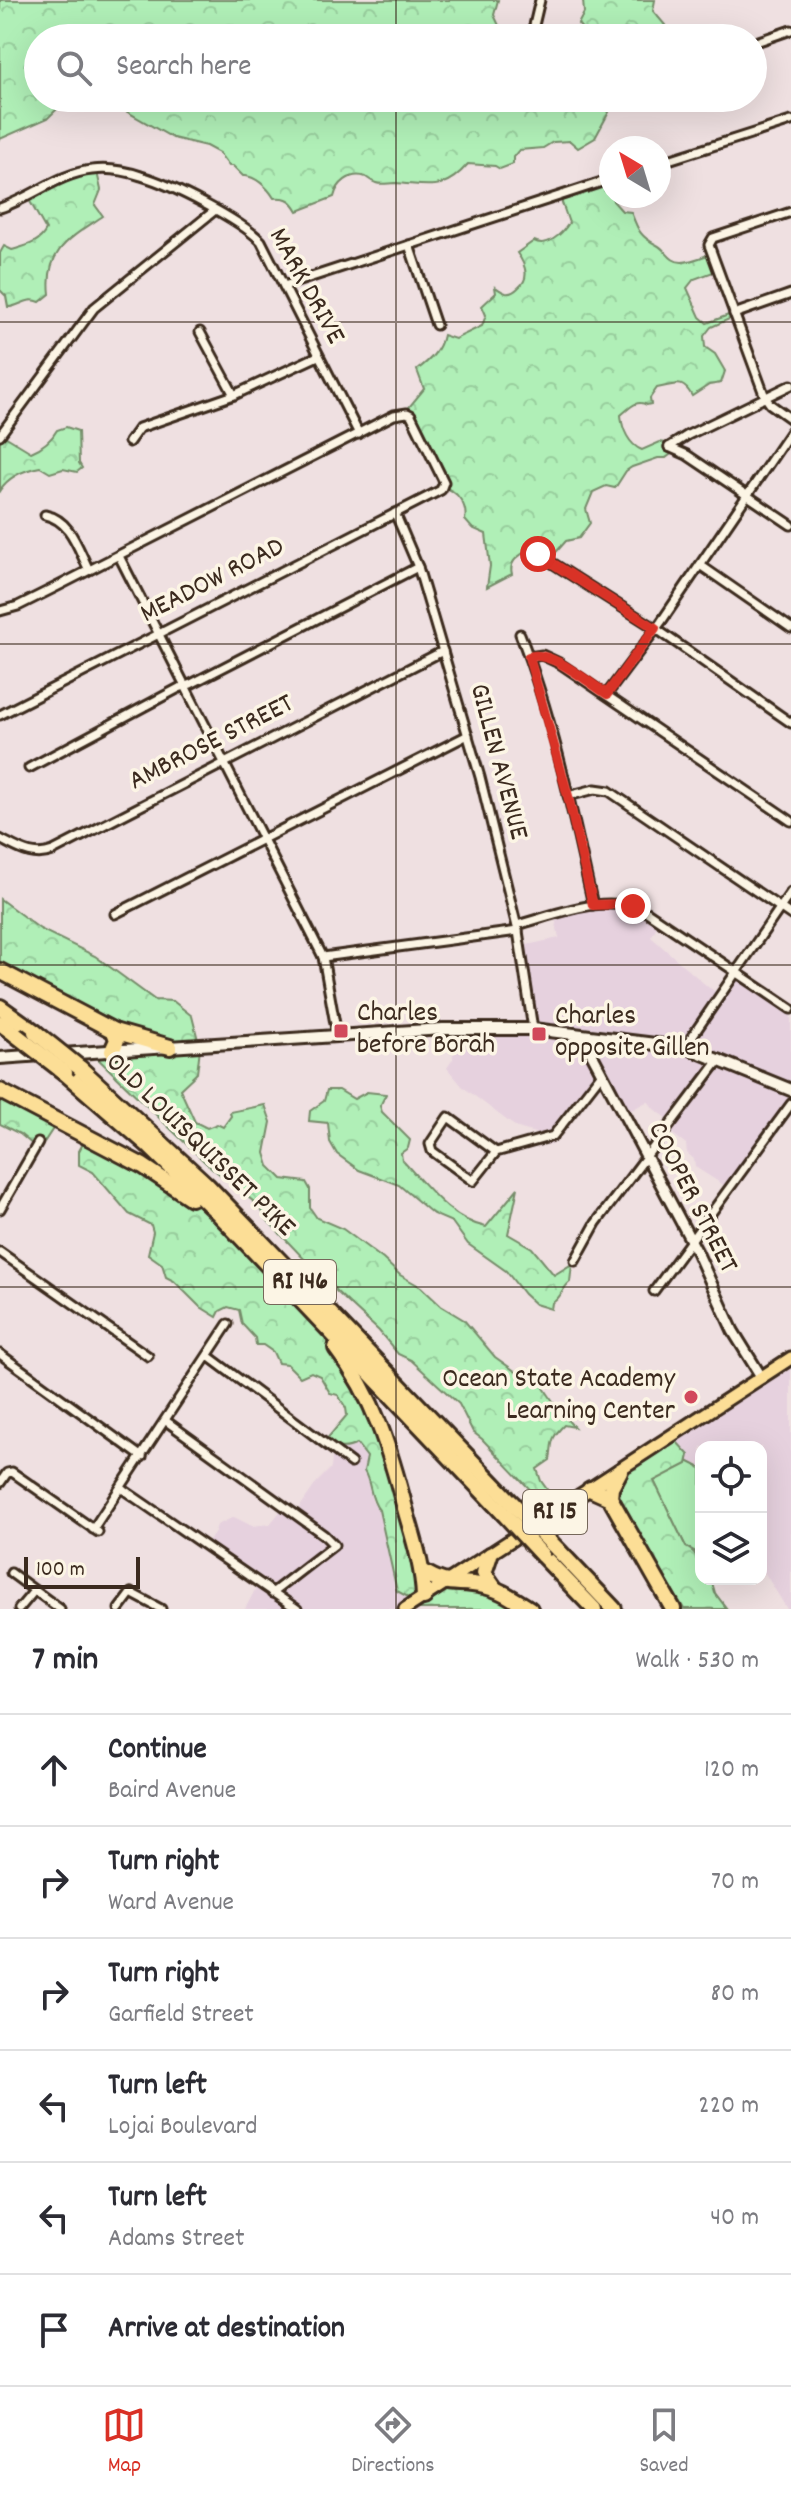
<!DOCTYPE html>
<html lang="en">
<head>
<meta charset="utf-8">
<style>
	body { margin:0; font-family:Dekko,sans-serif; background:#f7f7f7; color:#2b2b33 }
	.controls { position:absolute; right:24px; bottom:24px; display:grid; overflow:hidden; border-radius:16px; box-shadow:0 8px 32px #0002 }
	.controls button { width:72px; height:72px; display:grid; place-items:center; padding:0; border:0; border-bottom:2px solid #e1e1e2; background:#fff; color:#2b2b33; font:40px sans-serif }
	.compass { position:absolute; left:599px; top:136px; width:72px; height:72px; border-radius:50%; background:#fff; box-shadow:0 8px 32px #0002; rotate:322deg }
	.scale { position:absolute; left:24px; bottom:20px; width:116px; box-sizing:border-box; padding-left:8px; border:4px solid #3b2a1e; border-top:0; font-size:22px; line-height:28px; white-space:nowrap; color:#3b2a1e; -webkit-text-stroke:6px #fcf5e5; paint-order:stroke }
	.stop { position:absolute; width:24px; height:24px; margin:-18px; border:6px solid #d93025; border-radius:50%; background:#fff }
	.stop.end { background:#d93025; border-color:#fff; box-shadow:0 2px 8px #0008 }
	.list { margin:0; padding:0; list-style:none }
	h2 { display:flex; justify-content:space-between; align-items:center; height:104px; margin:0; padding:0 32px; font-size:34px }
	h2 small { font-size:26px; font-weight:400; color:#7c7c81 }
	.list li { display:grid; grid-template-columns:52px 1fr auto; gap:24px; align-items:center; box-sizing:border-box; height:112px; padding:0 32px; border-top:2px solid #e1e1e2 }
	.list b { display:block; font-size:30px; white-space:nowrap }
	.list p { margin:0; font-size:26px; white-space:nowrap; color:#7c7c81 }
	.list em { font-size:26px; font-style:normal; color:#7c7c81 }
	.icon { flex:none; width:44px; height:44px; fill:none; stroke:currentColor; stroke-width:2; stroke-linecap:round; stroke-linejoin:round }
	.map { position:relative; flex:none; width:791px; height:1609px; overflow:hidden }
	.search { position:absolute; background:#fff; box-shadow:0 8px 32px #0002; left:24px; right:24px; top:24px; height:88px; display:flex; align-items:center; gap:20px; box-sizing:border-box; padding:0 28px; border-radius:44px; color:#7c7c81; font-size:30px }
	.sheet { height:776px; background:#fff }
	nav { display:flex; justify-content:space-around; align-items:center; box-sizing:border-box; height:112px; border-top:2px solid #e1e1e2; background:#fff; font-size:22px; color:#7c7c81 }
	nav a { display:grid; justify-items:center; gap:4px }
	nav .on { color:#d93025 }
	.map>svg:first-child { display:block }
	.built { fill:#e6d1de }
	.green { fill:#b0efb7; stroke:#768c6a; stroke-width:2 }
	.forest { fill:url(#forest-crowns); stroke:#768c6a; stroke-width:2 }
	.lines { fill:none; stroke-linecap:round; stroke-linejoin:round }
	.minor-casing { stroke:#3b2a1e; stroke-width:13 }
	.tertiary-casing { stroke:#3b2a1e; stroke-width:15 }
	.secondary-casing { stroke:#3b2a1e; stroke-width:16 }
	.primary-casing { stroke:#3b2a1e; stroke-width:17 }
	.motorway-casing { stroke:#3b2a1e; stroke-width:20 }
	.minor { stroke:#fcf5e5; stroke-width:7 }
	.tertiary { stroke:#fcf5e5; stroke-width:9 }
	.secondary { stroke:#fcf5e5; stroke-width:10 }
	.primary { stroke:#fcde96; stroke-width:11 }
	.motorway { stroke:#fcde96; stroke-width:14 }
	.motorway-bridge-casing { stroke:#3b2a1e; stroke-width:20; stroke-linecap:butt }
	.motorway-bridge { stroke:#fcde96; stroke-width:14 }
	.route { stroke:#d93025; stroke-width:10 }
	.grid { fill:none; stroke:#3b2a1e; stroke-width:2; stroke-opacity:0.55 }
	.poi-dot { fill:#d1495b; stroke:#fcf5e5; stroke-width:3 }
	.labels { text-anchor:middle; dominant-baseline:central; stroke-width:7; stroke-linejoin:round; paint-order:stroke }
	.shield { fill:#fcf5e5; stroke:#75675a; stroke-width:2 }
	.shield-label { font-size:26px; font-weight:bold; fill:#3b2a1e }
	.street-label { font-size:28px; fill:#3b2a1e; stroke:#fcf5e5 }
	.poi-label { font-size:28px; fill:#3b2a1e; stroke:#fcf5e5; text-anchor:start }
</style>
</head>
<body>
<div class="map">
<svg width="791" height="1609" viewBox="0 0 791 1609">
	<defs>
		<pattern id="forest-crowns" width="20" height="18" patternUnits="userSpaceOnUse" patternTransform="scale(2)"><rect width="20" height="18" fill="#b0efb7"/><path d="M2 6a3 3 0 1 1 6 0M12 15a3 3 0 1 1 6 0" fill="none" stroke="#98cd9d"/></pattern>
	</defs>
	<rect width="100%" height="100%" fill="#efe0e1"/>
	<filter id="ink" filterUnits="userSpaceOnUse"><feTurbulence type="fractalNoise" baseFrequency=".0125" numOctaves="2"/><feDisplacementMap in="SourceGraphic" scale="16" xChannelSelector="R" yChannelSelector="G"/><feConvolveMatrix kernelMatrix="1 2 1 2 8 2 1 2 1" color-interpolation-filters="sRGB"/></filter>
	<g filter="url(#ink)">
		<!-- built -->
		<g class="built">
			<path d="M627 905 660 921 651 937 708 987 723 996 738 974 791 1009V1105L744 1174 730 1189 695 1167 694 1159 687 1153 686 1144 669 1131 673 1122 654 1109 648 1101 626 1113 603 1076 552 1144 549 1145 542 1143 535 1133 518 1128 509 1122 463 1087 447 1068 453 1059 454 1031 530 1030 522 946 559 938 555 918 596 908Z"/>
			<path d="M791 1361V1609H787L761 1567V1447H701V1468L697 1464H688L689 1455 675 1440Z"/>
			<path d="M356 1444 367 1457 364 1471 369 1479 372 1501 379 1510 397 1590 414 1600 410 1609H245L258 1584 205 1545 214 1534 217 1525 234 1517 252 1526 270 1524 283 1508 295 1514 317 1482 331 1468 333 1447Z"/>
		</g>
		<!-- green -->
		<path class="green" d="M687 1461 701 1468V1546L696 1552 686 1547 654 1481Z"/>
		<!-- forest -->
		<g class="forest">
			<path d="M0 0H498L494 15 505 38H38V98H528L531 101 549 98H606L609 112 595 138 578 148 570 141 553 142 543 148 519 150 513 157V164L500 169 495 166 468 164C443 193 429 185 395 183 389 183 381 185 376 183 372 182 369 179 366 177 350 171 337 184 334 197L298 211C292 200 287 197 274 198 268 188 255 175 243 176L233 166H229L219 153 206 146 173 138 115 105 103 103 89 108H58L48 118 0 139Z"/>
			<path d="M583 0H655L653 11 665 25 653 38H637L627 29 618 31 610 38H590L578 24 584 13Z"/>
			<path d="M97 172 101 190 95 205 103 216C69 239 45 250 50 294L40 302C27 296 20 307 8 307L6 296 0 290V253L4 246 12 250C25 246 40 243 46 230L28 198 69 178Z"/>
			<path d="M609 181 613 201 622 211 631 212C638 230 640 237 657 245 667 250 669 262 682 262 692 262 704 256 713 253L719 270 694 279 687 288 700 317 707 323 734 313 736 316 711 327 704 336 705 347 715 354 725 371 721 383 709 385 692 396C682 378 676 385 657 388L650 398 651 404 647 405C636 399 630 408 621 415 622 429 629 445 642 450L660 442 677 445 679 448 666 458H658L632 467 626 471 615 488 606 486 593 492 586 509 590 523 579 538 566 541 551 558 531 548C521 555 508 560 512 574L487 587 490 566 486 534 472 528 465 520C468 506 457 490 444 488L431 459 405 412 424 389 417 370C430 360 440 351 443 335L455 339 482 326 486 315 482 306 496 293 495 287C499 289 502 292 506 293 511 294 515 291 518 288 531 278 525 264 517 253L534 241C547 248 562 234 569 223L560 197Z"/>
			<path d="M66 427 78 431 79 463 82 468 77 472 63 469 50 473 40 467C24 470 9 476 0 490V439L3 435 31 452C43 447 51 441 57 430Z"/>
			<path d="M0 899 40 929 95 956 155 1000 173 1001 192 1016 200 1048 197 1073 180 1089 195 1122 207 1128 217 1124 223 1127 231 1116 230 1112 265 1105 271 1122 265 1153 269 1166 282 1179 306 1182 310 1189V1208L317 1218 343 1229 383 1259 400 1275 421 1287 441 1306 464 1320 495 1357 519 1374 540 1382 561 1413 574 1427 564 1425C549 1440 553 1442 550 1460L537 1469 541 1481 551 1495 546 1500 541 1501 482 1439 473 1432 459 1404 411 1360 398 1354 379 1331 336 1291 325 1273 307 1262 268 1221 259 1206 206 1163 93 1054 118 1048 125 1043 123 1039 0 971Z"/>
			<path d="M0 1090 56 1124 39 1150 20 1134 0 1124Z"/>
			<path d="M327 1090H339L354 1099 367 1092 386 1094 380 1106 382 1112 410 1140 408 1148 401 1153 402 1160C426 1185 450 1220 486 1227L518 1188 508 1234 532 1248 554 1275 572 1264 570 1282C562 1288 561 1299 552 1303L551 1309 535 1304 524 1294 506 1271 468 1244 452 1222 433 1214 399 1185 359 1170 337 1154 330 1142 328 1123 309 1121 310 1111 324 1101Z"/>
			<path d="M87 1136 180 1188 243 1244 318 1320 359 1380 432 1587 475 1576 530 1609H418L414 1600 397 1591 379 1510C369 1498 372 1484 364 1471L367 1457 357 1444C345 1450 336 1449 326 1440L347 1415 346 1408 338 1395 330 1393 320 1376 311 1372 300 1377 287 1364 278 1363 273 1352 263 1345H256L255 1338 242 1324 239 1310 228 1307 220 1311 217 1317 199 1306 174 1281 166 1277 162 1264 148 1254 153 1232 151 1225 129 1214 93 1172 79 1165V1151Z"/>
			<path d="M675 1440 689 1455 687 1464 654 1481 686 1547C699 1553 701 1564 701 1579H711L715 1593 727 1609H684L612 1489 628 1471Z"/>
		</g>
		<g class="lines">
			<!-- minor casing -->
			<g class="minor-casing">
				<g id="minor">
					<path d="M531 38 540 0"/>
					<path d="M753 43 791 30"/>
					<path d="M659 163 791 121"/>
					<path d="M0 208C31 198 60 173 92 170 108 168 126 171 141 176 172 185 239 219 261 241L359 434"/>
					<path d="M791 212 713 238 709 245 765 397 770 404 791 419"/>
					<path d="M409 245 436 325"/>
					<path d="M284 286 611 179"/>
					<path d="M734 314 791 294"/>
					<path d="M200 332 234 395"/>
					<path d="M0 435 94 308 214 211"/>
					<path d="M129 442 139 428 234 395 318 356"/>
					<path d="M669 447 687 455 791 525"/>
					<path d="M669 447 688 435 791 385"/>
					<path d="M395 513 418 567 480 777 518 931 533 1029"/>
					<path d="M45 515C71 520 78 549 89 570"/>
					<path d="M538 554 655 628 791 723"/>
					<path d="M119 556 323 957 337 1035"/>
					<path d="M700 565 791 628"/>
					<path d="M0 611 18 606 58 586 394 415 407 413 411 415 444 482 441 490 0 715"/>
					<path d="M520 634C554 721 573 815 593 905"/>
					<path d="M529 657 542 655 559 663 791 821"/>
					<path d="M607 694 661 622 791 431"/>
					<path d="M29 768 179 688 191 684 418 567"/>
					<path d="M568 796 595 789 609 791 791 915"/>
					<path d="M0 839C18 848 33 859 53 851L443 651"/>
					<path d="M115 914 468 735"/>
					<path d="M517 925C558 914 606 892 647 912L791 1009"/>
					<path d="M323 957 518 931"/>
					<path d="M688 1048 691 1038 791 892"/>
					<path d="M496 1152 448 1117 430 1144 432 1151 473 1181 496 1152 553 1136 602 1073"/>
					<path d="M0 1209 38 1143"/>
					<path d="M0 1252 148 1356"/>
					<path d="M575 1261 596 1223 720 1059"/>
					<path d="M654 1291 791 1104"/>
					<path d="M0 1354 142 1457"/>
					<path d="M208 1356 351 1463"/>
					<path d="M166 1421 324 1535 334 1545 272 1593"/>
					<path d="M0 1483 7 1473 12 1472 98 1532"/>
					<path d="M121 1488 297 1609"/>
					<path d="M93 1529 228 1324"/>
					<path d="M11 1573 60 1609"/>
					<path d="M19 1609 34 1591"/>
					<path d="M119 1609 131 1593 161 1609"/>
				</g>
			</g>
			<!-- tertiary casing -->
			<g class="tertiary-casing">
				<path id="tertiary" d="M585 1036 587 1045 697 1252 733 1331 762 1378"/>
			</g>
			<!-- secondary casing -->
			<g class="secondary-casing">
				<g id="secondary">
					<path d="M62 1054 443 1029H533L688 1048 791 1090"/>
					<path d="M0 1058 42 1055"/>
				</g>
			</g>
			<!-- primary casing -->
			<g class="primary-casing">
				<path id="primary" d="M405 1609 791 1358"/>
			</g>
			<!-- motorway casing -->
			<g class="motorway-casing">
				<g id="motorway">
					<path d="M0 971 114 1031 170 1047"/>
					<path d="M0 1007 35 1032"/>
					<path d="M0 1023 16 1035"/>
					<path d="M112 1051 117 1040 114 1031"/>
					<path d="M80 1068 207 1185 512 1503"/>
					<path d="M65 1073 148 1145 217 1212 504 1514"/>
					<path d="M0 1091 143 1166 191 1198"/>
					<path d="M336 1348C375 1398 390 1451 406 1512 414 1540 423 1567 424 1597"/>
					<path d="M590 1489 610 1498 673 1609"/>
					<path d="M610 1498 611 1488 620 1471"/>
					<path d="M557 1549 614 1609"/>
					<path d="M490 1555 484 1573 495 1589"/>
					<path d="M542 1555 594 1609"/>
					<path d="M422 1571C450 1589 456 1579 484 1586 500 1589 515 1600 530 1609"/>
				</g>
			</g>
			<!-- minor -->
			<use href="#minor" class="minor"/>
			<!-- tertiary -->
			<use href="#tertiary" class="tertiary"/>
			<!-- secondary -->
			<use href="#secondary" class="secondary"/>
			<!-- primary -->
			<use href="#primary" class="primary"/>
			<!-- motorway -->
			<use href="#motorway" class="motorway"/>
			<!-- motorway-bridge casing -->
			<g class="motorway-bridge-casing">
				<g id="motorway-bridge">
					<path d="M35 1032 80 1068"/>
					<path d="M16 1035 65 1073"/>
					<path d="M512 1503 557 1549"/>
					<path d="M504 1514 542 1555"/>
				</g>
			</g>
			<!-- motorway-bridge -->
			<use href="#motorway-bridge" class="motorway-bridge"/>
		</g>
	</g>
	<g class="lines" filter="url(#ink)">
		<!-- route -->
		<path class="route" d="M538 554 655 628 607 694C589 683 550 649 529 657L568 796 593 905 620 904 633 906"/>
	</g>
	<!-- grid -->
	<path class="grid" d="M396 0V38M396 98V1609M0 322H791M0 644H791M0 965H791M0 1287H791"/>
	<!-- markers -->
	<g class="poi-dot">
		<rect x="333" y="1023" width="16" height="16" rx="4"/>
		<rect x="531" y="1026" width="16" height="16" rx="4"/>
		<circle cx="691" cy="1397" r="8"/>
	</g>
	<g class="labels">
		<!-- shield labels -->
		<g class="shield">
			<rect x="264" y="1260" width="72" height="44" rx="6"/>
			<rect x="523" y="1490" width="64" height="44" rx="6"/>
		</g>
		<g class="shield-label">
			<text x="300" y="1282">RI 146</text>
			<text x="555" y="1512">RI 15</text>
		</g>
		<!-- street labels -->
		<g class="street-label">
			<text transform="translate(305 287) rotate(61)">MARK DRIVE</text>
			<text transform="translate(213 582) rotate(-27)">MEADOW ROAD</text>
			<text transform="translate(212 744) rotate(-27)">AMBROSE STREET</text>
			<text transform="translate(497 762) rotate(75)">GILLEN AVENUE</text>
			<text transform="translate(199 1146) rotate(44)">OLD LOUISQUISSET PIKE</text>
			<text transform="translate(691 1198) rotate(63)">COOPER STREET</text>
		</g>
		<!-- poi labels -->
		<g class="poi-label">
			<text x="357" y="1015">Charles<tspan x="357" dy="32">before Borah</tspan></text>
			<text x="555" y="1018">Charles<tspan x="555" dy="32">opposite Gillen</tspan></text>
			<text x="675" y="1381" text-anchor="end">Ocean State Academy<tspan x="675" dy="32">Learning Center</tspan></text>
		</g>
	</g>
</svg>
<div class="controls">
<button><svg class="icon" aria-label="locate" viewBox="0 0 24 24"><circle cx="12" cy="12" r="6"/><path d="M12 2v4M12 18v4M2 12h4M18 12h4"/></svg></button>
<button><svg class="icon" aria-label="layers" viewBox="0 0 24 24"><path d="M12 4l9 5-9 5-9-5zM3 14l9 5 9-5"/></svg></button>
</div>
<svg class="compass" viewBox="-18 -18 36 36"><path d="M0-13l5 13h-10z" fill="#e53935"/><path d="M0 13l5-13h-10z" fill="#7c7c81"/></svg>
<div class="scale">100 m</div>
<div class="stop" style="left:538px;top:554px"></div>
<div class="stop end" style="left:633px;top:906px"></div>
<div class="search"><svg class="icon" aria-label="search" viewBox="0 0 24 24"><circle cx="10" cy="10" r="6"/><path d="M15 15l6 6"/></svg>Search here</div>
</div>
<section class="sheet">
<h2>7 min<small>Walk · 530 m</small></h2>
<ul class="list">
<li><svg class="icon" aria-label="ahead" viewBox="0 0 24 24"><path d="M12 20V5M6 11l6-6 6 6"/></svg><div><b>Continue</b><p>Baird Avenue</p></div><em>120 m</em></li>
<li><svg class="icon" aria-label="right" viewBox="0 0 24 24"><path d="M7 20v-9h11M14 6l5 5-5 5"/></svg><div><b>Turn right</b><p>Ward Avenue</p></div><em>70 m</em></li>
<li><svg class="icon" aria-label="right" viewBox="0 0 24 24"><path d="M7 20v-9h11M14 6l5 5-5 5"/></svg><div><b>Turn right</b><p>Garfield Street</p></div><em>80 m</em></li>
<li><svg class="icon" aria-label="left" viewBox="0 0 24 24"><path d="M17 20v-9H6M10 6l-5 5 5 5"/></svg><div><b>Turn left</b><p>Lojai Boulevard</p></div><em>220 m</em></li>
<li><svg class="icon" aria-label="left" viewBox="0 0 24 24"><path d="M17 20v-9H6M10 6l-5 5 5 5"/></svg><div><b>Turn left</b><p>Adams Street</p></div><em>40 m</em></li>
<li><svg class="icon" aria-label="arrive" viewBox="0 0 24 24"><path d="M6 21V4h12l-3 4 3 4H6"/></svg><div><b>Arrive at destination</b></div></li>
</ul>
</section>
<nav>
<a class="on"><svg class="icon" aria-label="map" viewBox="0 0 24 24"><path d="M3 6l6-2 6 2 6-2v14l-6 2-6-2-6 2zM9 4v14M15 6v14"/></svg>Map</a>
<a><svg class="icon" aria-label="directions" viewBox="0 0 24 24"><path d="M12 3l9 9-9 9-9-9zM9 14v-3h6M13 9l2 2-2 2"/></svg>Directions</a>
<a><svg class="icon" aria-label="saved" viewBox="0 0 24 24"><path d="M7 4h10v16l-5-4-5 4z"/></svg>Saved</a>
</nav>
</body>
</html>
